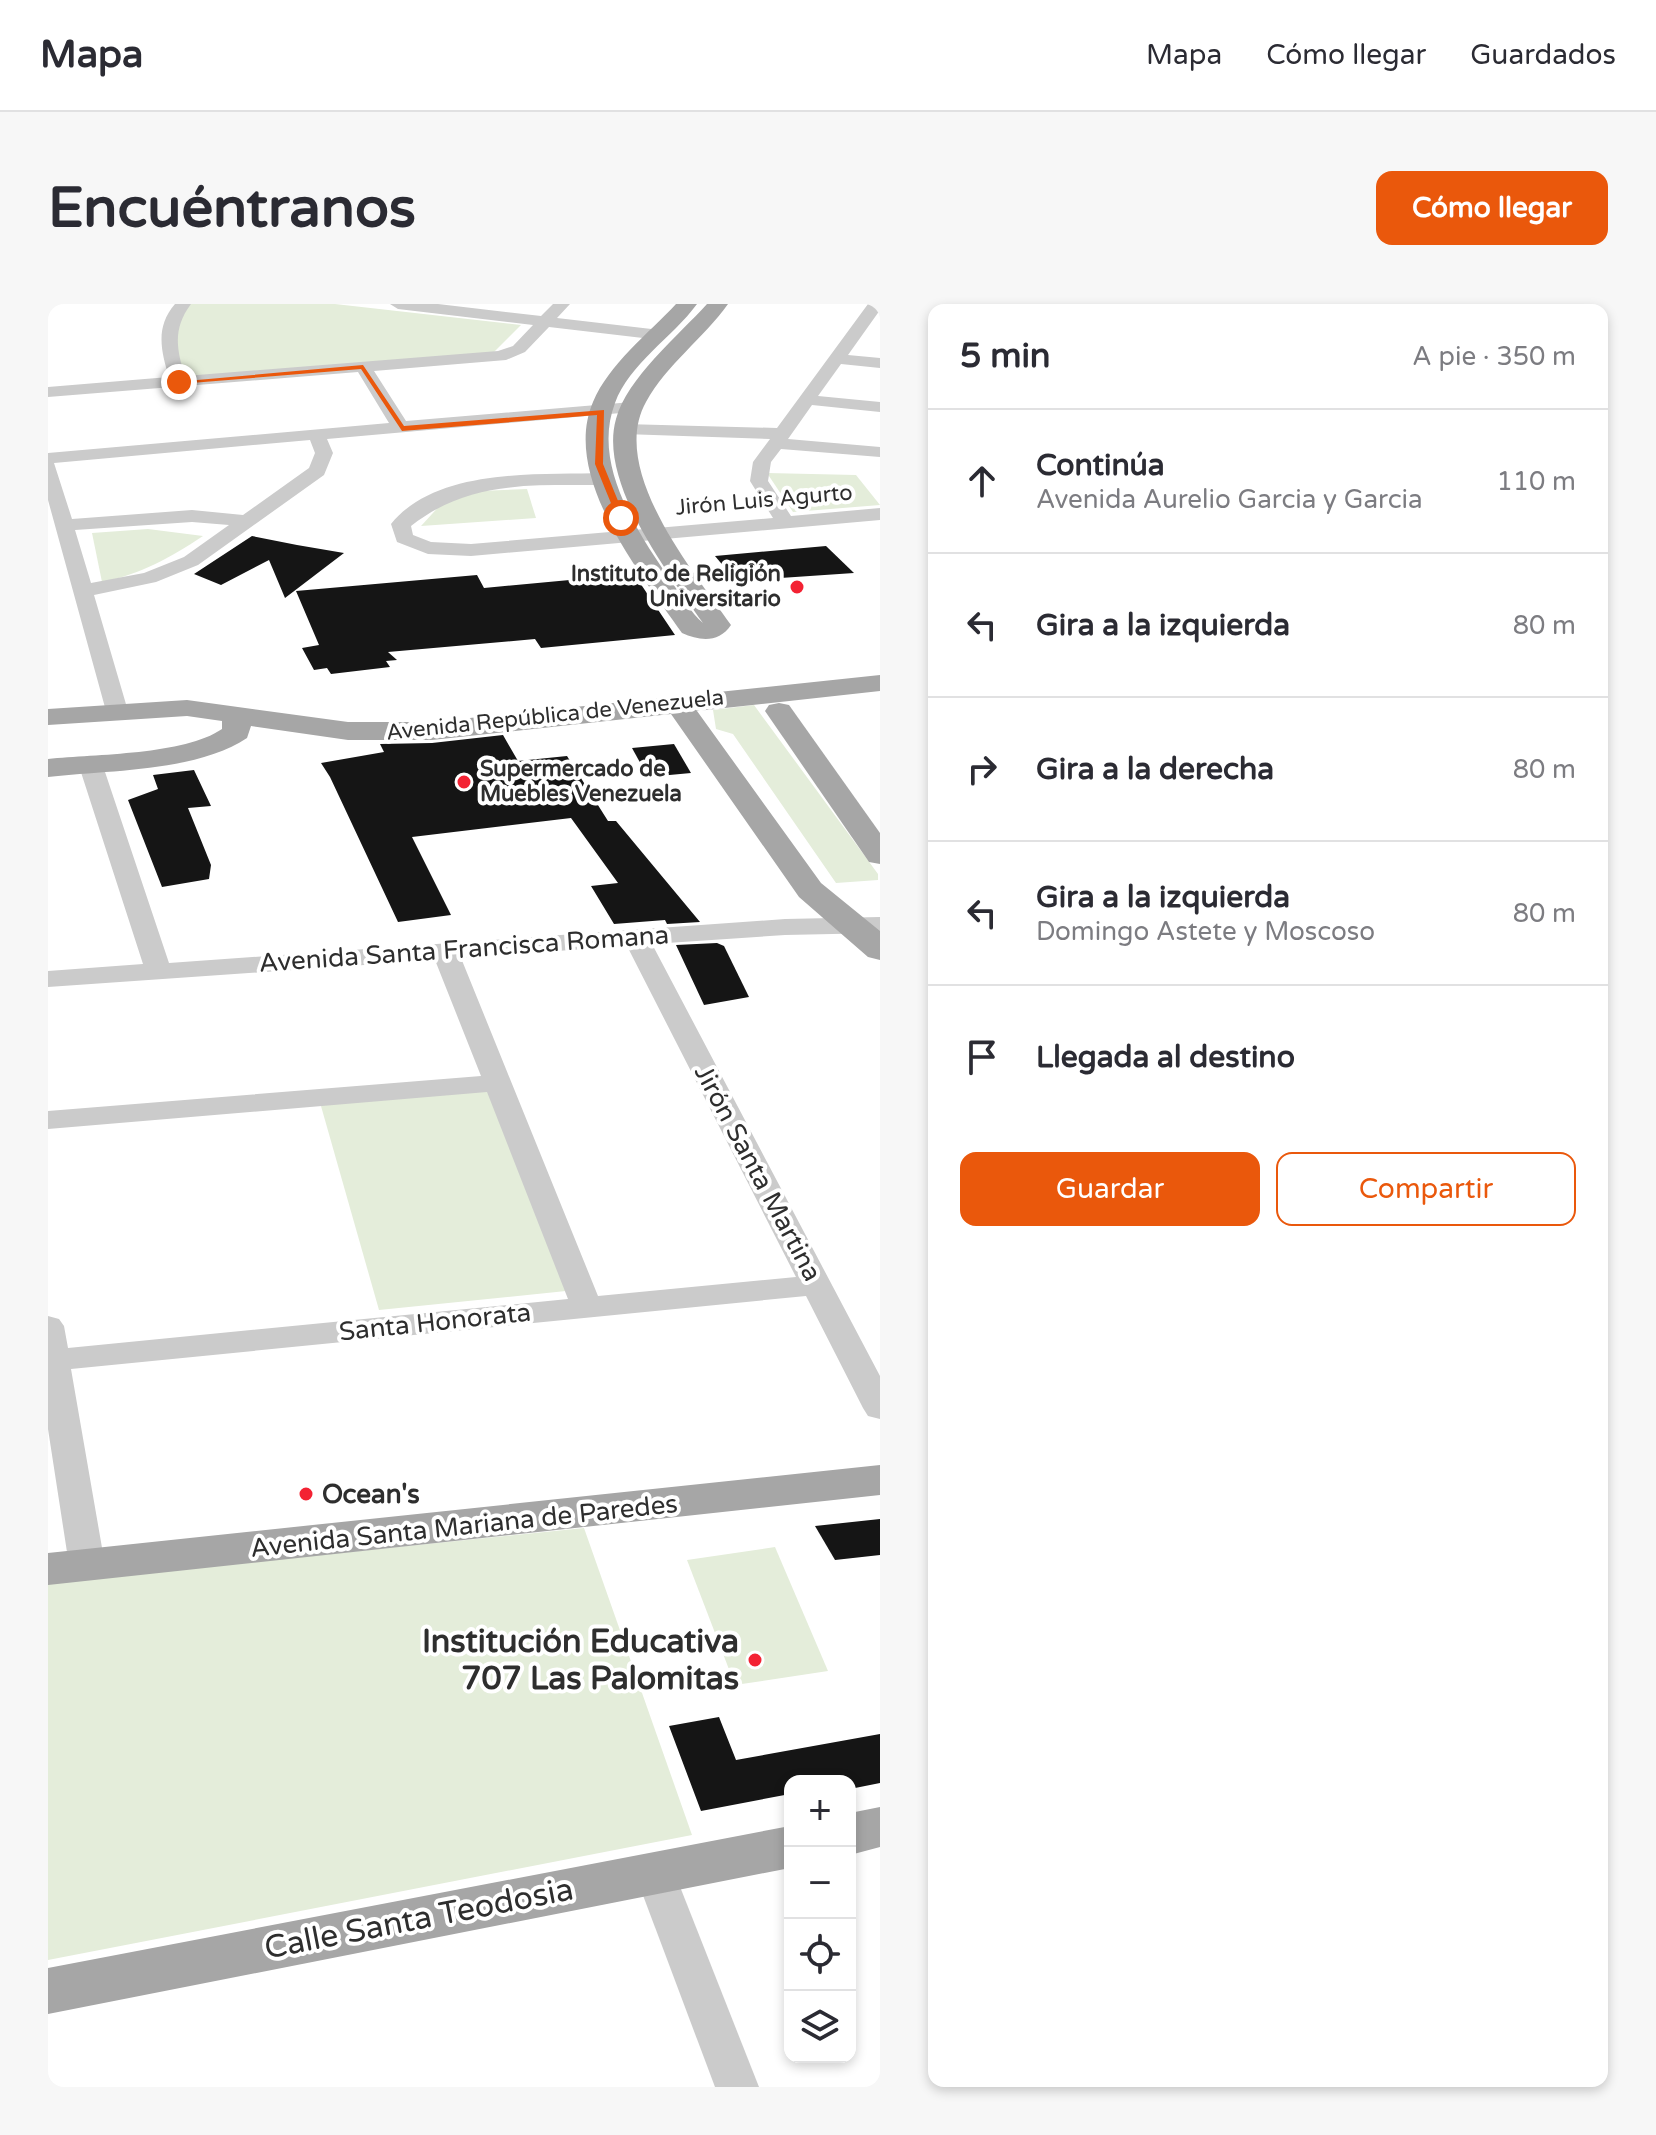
<!DOCTYPE html>
<html lang="es">
<head>
<meta charset="utf-8">
<style>
	body { margin:0; font-family:"Varela Round",sans-serif; background:#f7f7f7; color:#2b2b33 }
	.controls { position:absolute; right:24px; bottom:24px; display:grid; overflow:hidden; border-radius:16px; box-shadow:0 4px 12px #0003 }
	.controls button { width:72px; height:72px; display:grid; place-items:center; padding:0; border:0; border-bottom:2px solid #e1e1e2; background:#fff; color:#2b2b33; font:40px sans-serif }
	.stop { position:absolute; width:24px; height:24px; margin:-18px; border:6px solid #ea580c; border-radius:50%; background:#fff }
	.stop.end { background:#ea580c; border-color:#fff; box-shadow:0 2px 8px #0008 }
	.list { margin:0; padding:0; list-style:none }
	h2 { display:flex; justify-content:space-between; align-items:center; height:104px; margin:0; padding:0 32px; font-size:34px }
	h2 small { font-size:26px; font-weight:400; color:#7c7c81 }
	.list li { display:grid; grid-template-columns:52px 1fr auto; gap:24px; align-items:center; box-sizing:border-box; height:144px; padding:0 32px; border-top:2px solid #e1e1e2 }
	.list b { display:block; font-size:30px; white-space:nowrap }
	.list p { margin:0; font-size:26px; white-space:nowrap; color:#7c7c81 }
	.list em { font-size:26px; font-style:normal; color:#7c7c81 }
	.actions { display:flex; gap:16px; padding:24px 32px }
	.actions a { flex:1; padding:18px 0; border:2px solid #ea580c; border-radius:16px; text-align:center; font-size:28px; color:#ea580c }
	.actions .main { background:#ea580c; color:#fff }
	.icon { flex:none; width:44px; height:44px; fill:none; stroke:currentColor; stroke-width:2; stroke-linecap:round; stroke-linejoin:round }
	.map { position:relative; flex:none; width:832px; height:1783px; overflow:hidden; border-radius:16px }
	header { display:flex; align-items:center; gap:48px; box-sizing:border-box; height:112px; padding:0 40px; background:#fff; border-bottom:2px solid #e1e1e2 }
	header strong { font-size:38px }
	nav { display:flex; gap:44px; margin-inline-start:auto; font-size:28px }
	.intro { display:flex; align-items:center; justify-content:space-between; box-sizing:border-box; height:192px; padding:0 48px }
	h1 { margin:0; font-size:56px }
	.button { padding:20px 36px; border-radius:16px; background:#ea580c; color:#fff; font-size:28px; font-weight:700 }
	main { display:flex; gap:48px; padding:0 48px }
	aside { flex:1; background:#fff; border-radius:16px; box-shadow:0 4px 12px #0003 }
	.map>svg:first-child { display:block }
	.green { fill:#e4edda }
	.building { fill:#151515 }
	.lines { fill:none; stroke-linecap:round; stroke-linejoin:round }
	.minor { fill:#cbcbcb; fill-rule:evenodd }
	.major { fill:#a6a6a6; fill-rule:evenodd }
	.route { fill:#ea580c }
	.poi-dot { fill:#f32233; stroke:#fff; stroke-width:3 }
	.labels { text-anchor:middle; dominant-baseline:central; stroke-width:8; stroke-linejoin:round; paint-order:stroke }
	.far-street-label { font-size:22px; fill:#2e2e2e; stroke:#fff }
	.far-poi-label { font-size:22px; font-weight:bold; fill:#2e2e2e; stroke:#fff; text-anchor:end }
	.street-label { font-size:26px; fill:#2e2e2e; stroke:#fff }
	.poi-label { font-size:26px; font-weight:bold; fill:#2e2e2e; stroke:#fff; text-anchor:start }
	.near-poi-label { font-size:32px; font-weight:bold; fill:#2e2e2e; stroke:#fff; text-anchor:end }
	.near-street-label { font-size:32px; fill:#2e2e2e; stroke:#fff }
</style>
</head>
<body>
<header>
<strong>Mapa</strong>
<nav><a>Mapa</a><a>Cómo llegar</a><a>Guardados</a></nav>
</header>
<div class="intro"><h1>Encuéntranos</h1><a class="button">Cómo llegar</a></div>
<main>
<div class="map">
<svg width="832" height="1783" viewBox="0 0 832 1783">
	<rect width="100%" height="100%" fill="#fff"/>
	<!-- green -->
	<g class="green">
		<path d="M137 0H287L473 21 445 49 143 73 125 59 134 2Z"/>
		<path d="M719 169 808 171 832 201 745 208Z"/>
		<path d="M479 185 488 214 373 222 395 198 432 187Z"/>
		<path d="M100 225 155 232C122 254 93 270 54 278L44 229Z"/>
		<path d="M706 401 830 570V576L788 579 685 430 668 425 665 406Z"/>
		<path d="M439 785 518 987 331 1006 271 795Z"/>
		<path d="M536 1224 644 1531 0 1656V1279Z"/>
		<path d="M727 1243 780 1367 687 1381 639 1256Z"/>
	</g>
	<!-- building -->
	<g class="building">
		<path d="M204 232 249 241 296 249 237 294 221 256 173 281 146 270Z"/>
		<path d="M778 242 806 269 688 277 667 252Z"/>
		<path d="M586 270 627 331 493 344 487 335 340 348 349 356 338 357 342 363 283 370 279 364 266 366 254 344 271 341 248 287 429 271 436 284Z"/>
		<path d="M455 431 470 457 519 452 560 517H568L652 618 619 620 617 616 566 620 543 582 570 579 523 514 364 533 403 611 350 618 282 473 273 459 336 448 332 440 384 439Z"/>
		<path d="M626 440 643 469 600 473 584 444Z"/>
		<path d="M146 466 163 502 140 504 163 561 161 575 114 583 80 496 110 485 105 471Z"/>
		<path d="M669 639 676 642 701 693 656 701 628 641Z"/>
		<path d="M832 1215V1251L787 1256 767 1222Z"/>
		<path d="M671 1413 688 1456 832 1430V1479L802 1485V1477H742V1490L653 1507 621 1422Z"/>
	</g>
	<g class="lines">
		<!-- minor -->
		<g class="minor">
			<path d="M127 0H143C125 24 128 44 137 72L450 47 465 42 485 21 350 5 342 0H390L493 12 505 0H522L509 14 612 26 620 31 612 36 501 23 477 48 458 56 326 67 358 117 584 98 593 103 584 108 279 135 285 149 276 171 150 261 108 278 46 291 80 407 69 414 58 407 0 196V149L341 119 310 68 0 93V83L121 73C113 47 107 23 127 0ZM262 136 267 149 261 164 195 211 144 206 24 215 6 159ZM144 218 181 221 136 253 96 269 43 279 27 226Z"/>
			<path d="M820 0H832V6L800 51 832 54V64L793 60 770 92 832 98V108L764 101 740 135 832 143V153L733 145 723 158 720 177 743 212 832 204V216L423 252 380 250 349 238 343 220C389 163 491 171 556 169L565 175 556 181C484 182 423 175 363 222L365 231 383 238 423 240 725 214 702 177 705 158 722 135 576 130 567 125 576 120 729 124Z"/>
			<path d="M42 452 50 454 54 459 121 659 737 615 832 613V629L737 631 604 640 832 1072V1115L820 1112 815 1104 758 992 23 1065 57 1261 52 1270 39 1274 26 1270 21 1261 0 1125V1012L11 1015 16 1022 20 1044 520 995 439 788 0 825V807L433 772 387 656 0 683V667L95 660 30 459 34 454ZM579 642 748 973 550 992 413 654Z"/>
			<path d="M607 1553 621 1558 627 1570 711 1783H667L587 1570 593 1558Z"/>
		</g>
		<!-- major -->
		<g class="major">
			<path d="M628 0H649C625 33 581 60 567 99 543 162 591 230 625 280 634 292 643 309 655 319 620 269 550 178 568 115 579 74 631 31 659 0H680C655 35 619 60 598 98 560 166 646 268 683 321 671 339 652 337 634 329 593 270 513 173 545 98 561 60 600 30 628 0Z"/>
			<path d="M832 371V387L649 407 773 579 832 627V656L820 653 751 593 623 410 384 436H300L203 422 199 434C148 468 60 466 0 473V455C48 450 136 451 174 425V417L139 412 0 421V405L139 396 300 418H384Z"/>
			<path d="M731 399 741 401 832 529V560L821 558 717 407 721 401Z"/>
			<path d="M832 1161V1191L0 1281V1249Z"/>
			<path d="M832 1503V1543L802 1551V1509Z"/>
			<path d="M742 1522V1564L0 1710V1664Z"/>
		</g>
	</g>
	<!-- route -->
	<path class="route" d="M315 61 356 122 556 106 555 160 577 214 573 216 569 214 547 160 549 111 354 127 313 65 131 80 127 78Z"/>
	<!-- markers -->
	<g class="poi-dot">
		<circle cx="749" cy="283" r="8"/>
		<circle cx="416" cy="478" r="8"/>
		<circle cx="258" cy="1190" r="8"/>
		<circle cx="707" cy="1356" r="8"/>
	</g>
	<g class="labels">
		<!-- far-street labels -->
		<g class="far-street-label">
			<text transform="translate(716 196) rotate(-5)">Jirón Luis Agurto</text>
			<text transform="translate(507 411) rotate(-6)">Avenida República de Venezuela</text>
		</g>
		<!-- far-poi labels -->
		<g class="far-poi-label">
			<text x="733" y="270">Instituto de Religión<tspan x="733" dy="25">Universitario</tspan></text>
			<text x="432" y="465" text-anchor="start">Supermercado de<tspan x="432" dy="25">Muebles Venezuela</tspan></text>
		</g>
		<!-- street labels -->
		<g class="street-label">
			<text transform="translate(416 645) rotate(-4)">Avenida Santa Francisca Romana</text>
			<text transform="translate(710 869) rotate(62)">Jirón Santa Martina</text>
			<text transform="translate(387 1018) rotate(-6)">Santa Honorata</text>
			<text transform="translate(416 1222) rotate(-6)">Avenida Santa Mariana de Paredes</text>
		</g>
		<!-- poi labels -->
		<g class="poi-label">
			<text x="274" y="1190">Ocean's</text>
		</g>
		<!-- near-poi labels -->
		<g class="near-poi-label">
			<text x="691" y="1338">Institución Educativa<tspan x="691" dy="37">707 Las Palomitas</tspan></text>
		</g>
		<!-- near-street labels -->
		<g class="near-street-label">
			<text transform="translate(371 1615) rotate(-11)">Calle Santa Teodosia</text>
		</g>
	</g>
</svg>
<div class="controls">
<button>+</button>
<button>−</button>
<button><svg class="icon" aria-label="locate" viewBox="0 0 24 24"><circle cx="12" cy="12" r="6"/><path d="M12 2v4M12 18v4M2 12h4M18 12h4"/></svg></button>
<button><svg class="icon" aria-label="layers" viewBox="0 0 24 24"><path d="M12 4l9 5-9 5-9-5zM3 14l9 5 9-5"/></svg></button>
</div>
<div class="stop" style="left:573px;top:214px"></div>
<div class="stop end" style="left:131px;top:78px"></div>
</div>
<aside>
<h2>5 min<small>A pie · 350 m</small></h2>
<ul class="list">
<li><svg class="icon" aria-label="ahead" viewBox="0 0 24 24"><path d="M12 20V5M6 11l6-6 6 6"/></svg><div><b>Continúa</b><p>Avenida Aurelio Garcia y Garcia</p></div><em>110 m</em></li>
<li><svg class="icon" aria-label="left" viewBox="0 0 24 24"><path d="M17 20v-9H6M10 6l-5 5 5 5"/></svg><div><b>Gira a la izquierda</b></div><em>80 m</em></li>
<li><svg class="icon" aria-label="right" viewBox="0 0 24 24"><path d="M7 20v-9h11M14 6l5 5-5 5"/></svg><div><b>Gira a la derecha</b></div><em>80 m</em></li>
<li><svg class="icon" aria-label="left" viewBox="0 0 24 24"><path d="M17 20v-9H6M10 6l-5 5 5 5"/></svg><div><b>Gira a la izquierda</b><p>Domingo Astete y Moscoso</p></div><em>80 m</em></li>
<li><svg class="icon" aria-label="arrive" viewBox="0 0 24 24"><path d="M6 21V4h12l-3 4 3 4H6"/></svg><div><b>Llegada al destino</b></div></li>
</ul>
<div class="actions"><a class="main">Guardar</a><a>Compartir</a></div>
</aside>
</main>
</body>
</html>
